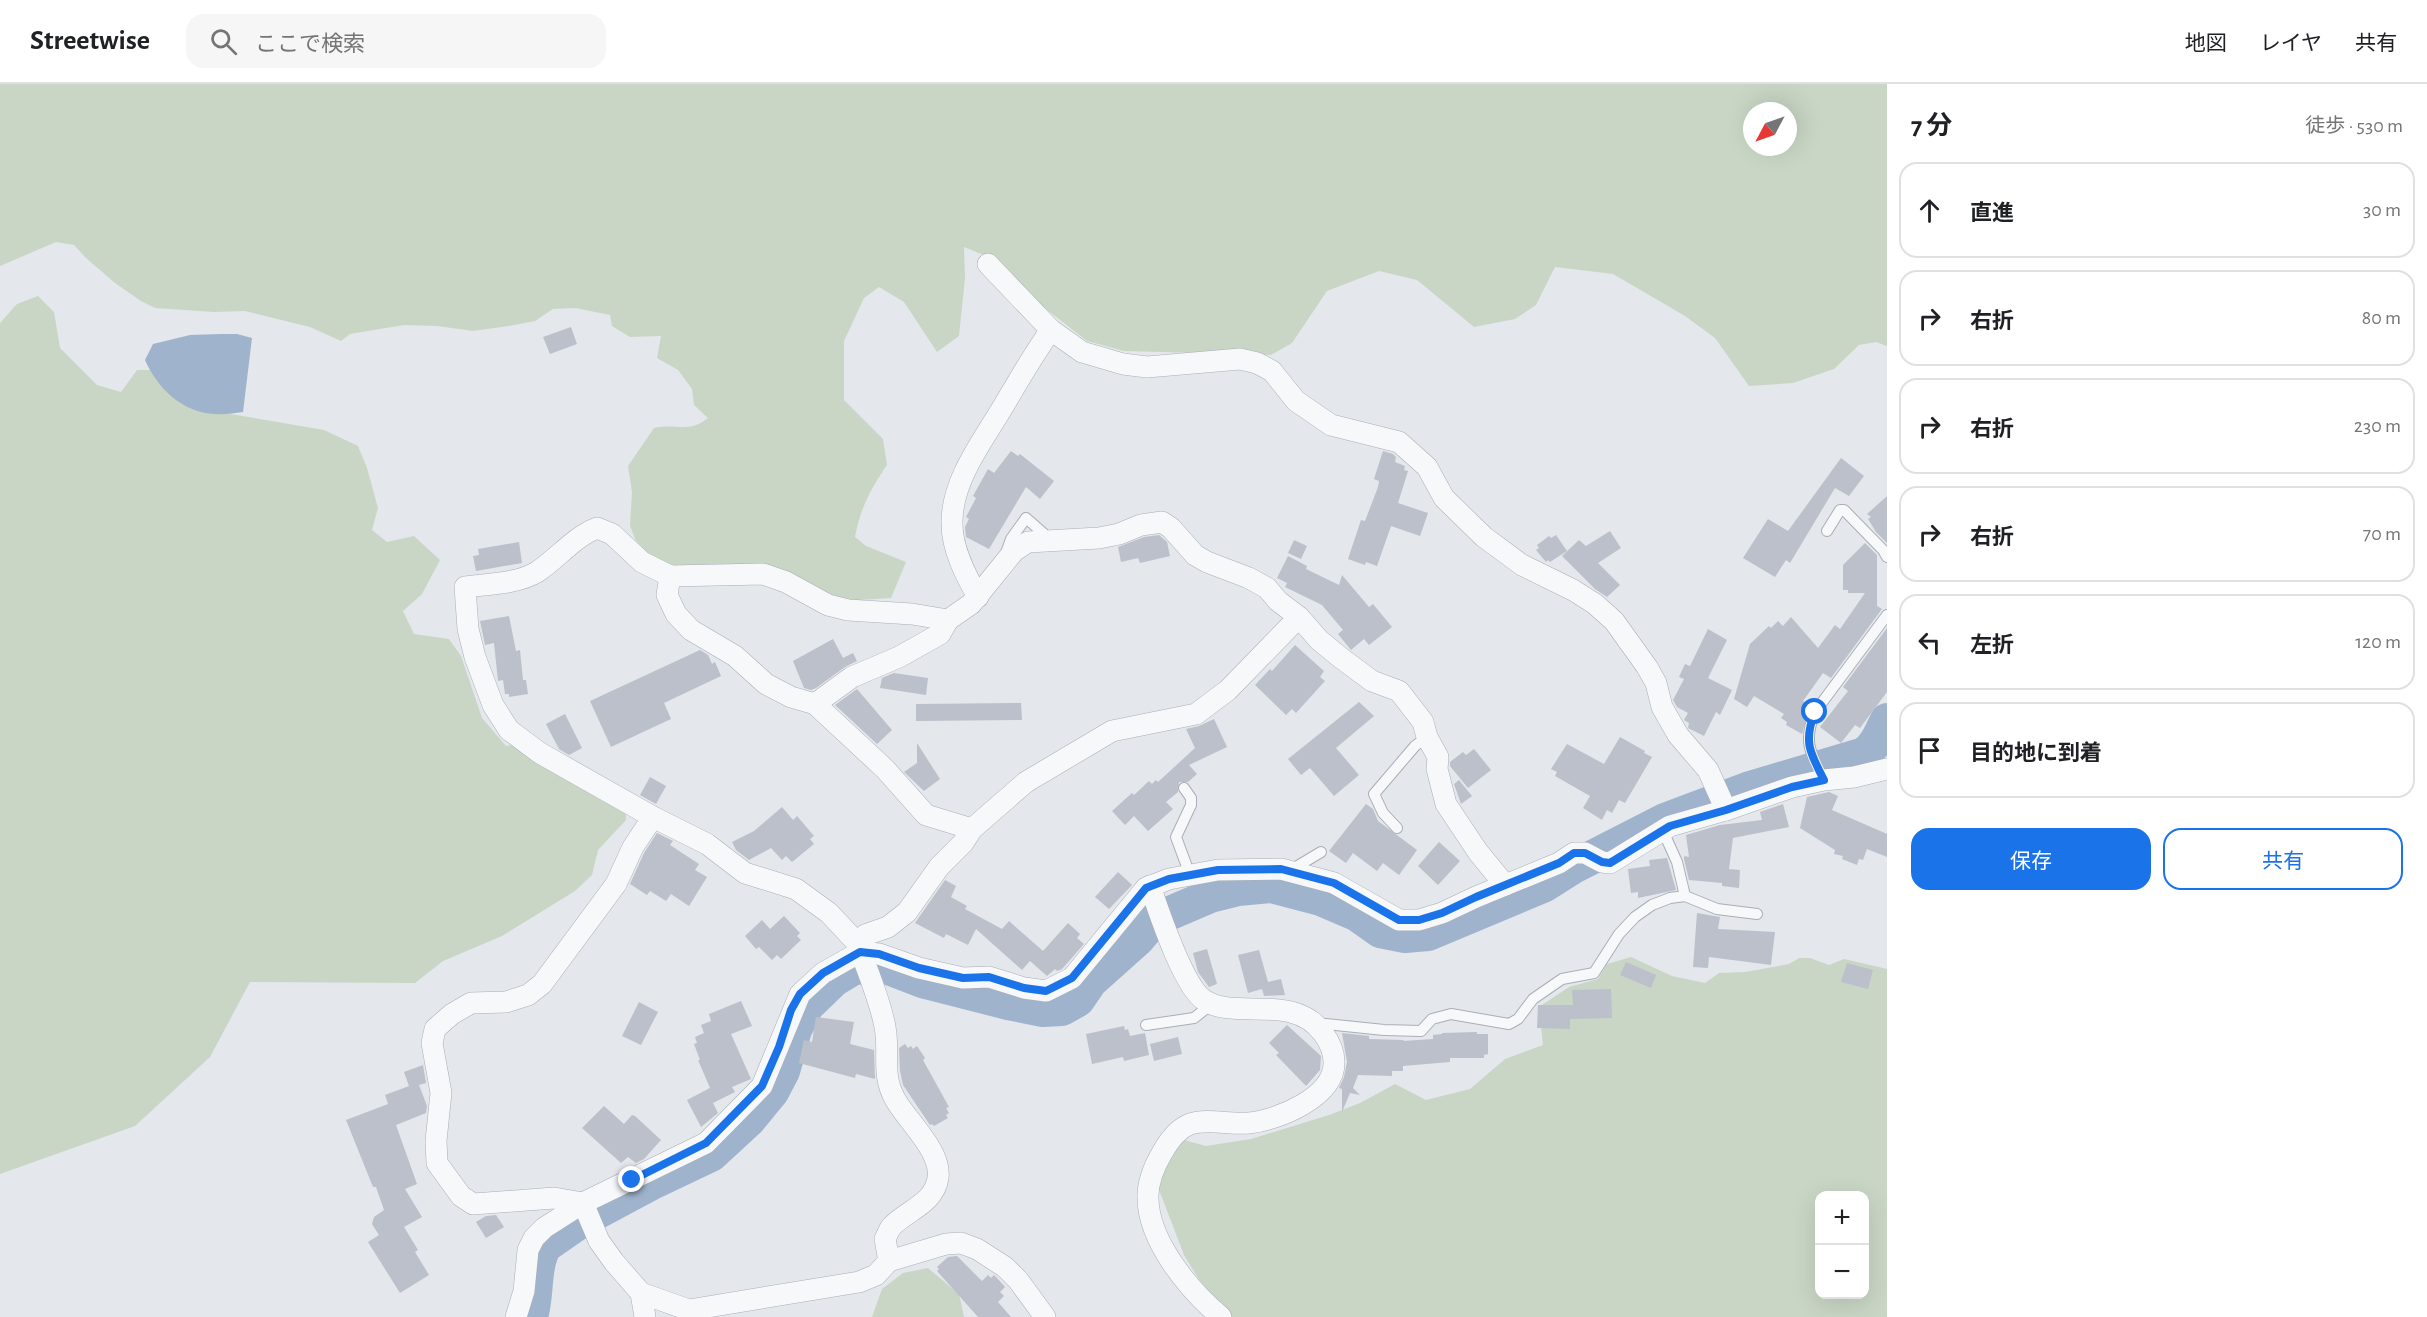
<!DOCTYPE html>
<html lang="ja">
<head>
<meta charset="utf-8">
<style>
	body { margin:0; font-family:"Alegreya Sans","Noto Sans JP",sans-serif; background:#f6f6f6; color:#202124 }
	.controls { position:absolute; right:18px; bottom:18px; display:grid; overflow:hidden; border-radius:12px; box-shadow:0 6px 24px #0002 }
	.controls button { width:54px; height:54px; display:grid; place-items:center; padding:0; border:0; border-bottom:2px solid #e0e0e0; background:#fff; color:#202124; font:30px sans-serif }
	.compass { position:absolute; left:1743px; top:18px; width:54px; height:54px; border-radius:50%; background:#fff; box-shadow:0 6px 24px #0002; rotate:229deg }
	.stop { position:absolute; width:18px; height:18px; margin:-14px; border:4px solid #1a73e8; border-radius:50%; background:#fff }
	.stop.end { background:#1a73e8; border-color:#fff; box-shadow:0 2px 6px #0008 }
	.list { margin:0; padding:0; list-style:none }
	h2 { display:flex; justify-content:space-between; align-items:center; height:78px; margin:0; padding:0 24px; font-size:26px }
	h2 small { font-size:20px; font-weight:400; color:#757577 }
	.list li { display:grid; grid-template-columns:39px 1fr auto; gap:18px; align-items:center; box-sizing:border-box; height:96px; margin:0 12px 12px; padding:0 12px; border:2px solid #e0e0e0; border-radius:18px }
	.list b { display:block; font-size:22px; white-space:nowrap }
	.list em { font-size:20px; font-style:normal; color:#757577 }
	.actions { display:flex; gap:12px; padding:18px 24px }
	.actions a { flex:1; padding:14px 0; border:2px solid #1a73e8; border-radius:18px; text-align:center; font-size:21px; color:#1a73e8 }
	.actions .main { background:#1a73e8; color:#fff }
	.icon { flex:none; width:33px; height:33px; fill:none; stroke:currentColor; stroke-width:2; stroke-linecap:round; stroke-linejoin:round }
	.map { position:relative; flex:none; width:1887px; height:1233px; overflow:hidden }
	header { display:flex; align-items:center; gap:36px; box-sizing:border-box; height:84px; padding:0 30px; background:#fff; border-bottom:2px solid #e0e0e0 }
	header strong { font-size:28px }
	nav { display:flex; gap:33px; margin-inline-start:auto; font-size:21px }
	.search { width:420px; height:54px; background:#f6f6f6; display:flex; align-items:center; gap:15px; box-sizing:border-box; padding:0 21px; border-radius:18px; color:#757577; font-size:22px }
	main { display:flex }
	aside { flex:1; background:#fff }
	.map>svg:first-child { display:block }
	.green { fill:#c9d6c5; fill-rule:evenodd }
	.water { fill:#9fb4cc }
	.lines { fill:none; stroke-linecap:round; stroke-linejoin:round }
	.river { stroke:#9fb4cc; stroke-width:34 }
	.building { fill:#bbc0ca }
	.service-casing { stroke:#a9aeb7; stroke-width:12 }
	.minor-casing { stroke:#a9aeb7; stroke-width:22 }
	.service { stroke:#f7f8fa; stroke-width:10 }
	.minor { stroke:#f7f8fa; stroke-width:21 }
	.route { stroke:#1a73e8; stroke-width:8 }
</style>
</head>
<body>
<header>
<strong>Streetwise</strong>
<div class="search"><svg class="icon" aria-label="search" viewBox="0 0 24 24"><circle cx="10" cy="10" r="6"/><path d="M15 15l6 6"/></svg>ここで検索</div>
<nav><a>地図</a><a>レイヤ</a><a>共有</a></nav>
</header>
<main>
<div class="map">
<svg width="1887" height="1233" viewBox="0 0 1887 1233">
	<rect width="100%" height="100%" fill="#e4e7ec"/>
	<!-- green -->
	<g class="green">
		<path d="M0 0H1887V262L1876 258 1859 261 1834 285 1793 299 1749 302 1715 254 1685 232 1613 190 1555 183 1536 221 1515 235 1474 243 1417 196 1379 187 1327 207 1292 259 1271 271 1124 267 1087 257 1023 207 986 172 964 163 965 194 959 252 937 268 904 218 879 203 864 214 844 257V316L883 355 887 381C871 404 860 425 855 453L866 462 906 478 891 514 842 517 673 482 652 473 636 457 630 442 632 408 628 382 654 344C676 339 688 350 708 334L694 321 692 305 678 286 657 274 661 252 630 253 612 242 610 231 575 224 553 225 535 237 509 242 473 247 437 242 404 241 350 250 341 257 310 243 245 227 214 228 155 224 141 217 115 199 86 174 74 161 56 158 0 182ZM1752 27H1788V63H1752Z"/>
		<path d="M38 212 54 228 60 264 97 301 121 308 137 286H163L219 328 324 346 358 362 367 384 378 424 372 446 387 458 414 452 440 476 422 510 403 527 414 550 449 555 461 572 482 634 506 662 529 659 625 716 626 736 598 766 592 791 575 807 502 852 443 877 415 899 250 898 210 973 135 1042 0 1090V239L17 220Z"/>
		<path d="M1631 873 1672 892 1705 899 1719 889 1745 888 1789 880 1799 874H1810L1829 881 1844 875 1887 885V1233H1231L1200 1197 1184 1171 1158 1103 1167 1079 1184 1056 1206 1062 1251 1055 1329 1031 1360 1019 1395 1000 1426 1016 1470 1005 1505 975 1543 961 1539 923 1569 903 1598 895 1607 880ZM1820 1112H1864V1210H1820Z"/>
		<path d="M928 1184 959 1210 964 1233H872L882 1205 903 1189Z"/>
	</g>
	<!-- water -->
	<path class="water" d="M220 250H237L252 254 243 328C234 329 224 331 215 330 183 329 157 304 145 276L153 260 190 251Z"/>
	<g class="lines">
		<!-- river -->
		<path class="river" d="M531 1233C538 1210 533 1183 545 1162L581 1137 650 1100 711 1071 749 1036 772 1008 783 987 795 946 807 922 834 896 854 884 883 882 922 897 1008 919 1043 926 1062 925 1078 916 1091 897 1138 855 1154 836 1210 812 1238 805 1271 802 1321 815 1356 830 1380 847 1405 852 1428 850 1545 801 1575 782 1665 736 1750 704 1864 670C1877 661 1880 649 1887 636"/>
	</g>
	<!-- building -->
	<g class="building">
		<path d="M571 243 577 260 550 270 543 253Z"/>
		<path d="M1011 367 1018 372 1020 370 1054 397 1040 415 1026 403 989 465 966 453 965 443 969 435 966 433 976 414 973 412 988 385 994 389Z"/>
		<path d="M1383 367 1393 370 1396 373 1395 378 1405 382 1404 386 1408 387 1398 419 1428 429 1420 452 1391 442 1377 482 1366 478 1365 481 1348 475 1361 436 1365 437 1378 403 1379 397 1374 395Z"/>
		<path d="M1841 374 1864 392 1849 412 1835 404 1790 479 1786 476 1775 493 1743 474 1768 435 1788 447Z"/>
		<path d="M1887 412V459L1876 448 1868 435 1871 433 1867 430Z"/>
		<path d="M1610 447 1621 464 1598 479 1620 501 1607 513 1595 505 1562 472 1579 456 1586 462Z"/>
		<path d="M1159 451 1167 458 1170 472 1140 479 1138 474 1121 478 1118 463 1144 453Z"/>
		<path d="M1556 451 1567 467 1550 478 1548 476 1546 478 1536 466 1539 464 1537 461 1549 452 1551 454Z"/>
		<path d="M1294 456 1307 462 1301 475 1288 469Z"/>
		<path d="M519 458 522 479 476 487 473 472 479 471 478 465Z"/>
		<path d="M1865 459 1877 471V522L1882 525 1831 594 1823 589 1803 617 1810 622 1802 650 1786 641 1787 638 1781 634 1784 630 1754 612 1747 623 1734 615 1750 560 1769 542 1771 544 1778 537 1783 542 1791 533 1818 564 1835 541 1840 545 1865 509H1848V506H1843V481Z"/>
		<path d="M1288 472 1307 482 1306 485 1339 501 1342 491 1369 523 1373 520 1392 543 1369 561 1364 555 1351 566 1338 550 1343 546 1322 521 1285 503 1287 499 1277 494Z"/>
		<path d="M509 532 516 567 520 566 523 596H526L528 610 509 613V610H505L503 596 498 597 494 559 485 561 480 537Z"/>
		<path d="M1887 544V608L1860 644 1855 641 1841 659 1820 643 1848 607 1843 603Z"/>
		<path d="M1708 545 1727 556 1708 594 1732 606 1720 631 1716 628 1704 652 1688 644 1689 639 1684 636 1688 629 1677 623 1673 616 1684 595 1679 593 1685 580 1690 582Z"/>
		<path d="M833 555 843 574 853 569 857 577 845 583 816 604 811 606 804 604 793 577Z"/>
		<path d="M1295 561 1324 587 1320 593 1325 597 1296 629 1292 625 1286 631 1255 601 1270 585 1272 587Z"/>
		<path d="M700 566 708 571 712 580 715 578 721 592 664 619 671 635 611 663 590 617Z"/>
		<path d="M894 589 928 594 926 611 880 604 882 594Z"/>
		<path d="M857 605 892 646 877 660 835 621Z"/>
		<path d="M1359 618 1374 632 1336 664 1359 691 1334 712 1310 684 1301 691 1288 675Z"/>
		<path d="M1021 619 1022 636 916 637V620Z"/>
		<path d="M565 630 582 664 569 671 559 665 546 640Z"/>
		<path d="M1214 635 1227 663 1189 681 1197 690 1188 698H1179L1178 708 1166 718 1173 725 1148 747 1134 732 1125 741 1112 727 1132 709 1134 711 1149 697 1152 700 1156 696 1158 698 1195 664 1186 645 1199 642Z"/>
		<path d="M1620 653 1645 667 1644 669 1652 673 1625 719 1619 716 1612 729 1607 726 1602 736 1583 724 1590 712 1555 692 1557 688 1551 685 1567 660 1604 680Z"/>
		<path d="M917 659 940 695 924 707 904 688 917 679Z"/>
		<path d="M1474 665 1491 686 1468 704 1450 682V678L1463 668 1466 671Z"/>
		<path d="M650 693 666 702 656 720 640 711Z"/>
		<path d="M1459 696 1472 712 1461 720 1454 700Z"/>
		<path d="M1829 708 1838 712 1832 726 1887 750V773L1867 765 1863 776 1859 775 1857 781 1842 775 1843 772 1834 770 1835 766 1800 744 1807 713Z"/>
		<path d="M1366 720 1373 725 1378 737 1417 766 1399 791 1383 779 1377 787 1353 769 1346 779 1329 767Z"/>
		<path d="M1783 720 1789 743 1733 754 1729 785 1740 786 1739 804 1722 802V799L1689 796 1684 775V772L1689 773 1686 751 1720 741 1762 736 1760 728Z"/>
		<path d="M782 723 793 736 797 732 814 752 810 755 814 760 792 778 786 772 782 776 771 764 749 776 736 766 732 758 754 747Z"/>
		<path d="M657 749 673 757 670 761 699 780 695 786 707 793 689 822 671 810 666 817 650 807 647 811 630 800 644 769Z"/>
		<path d="M1439 758 1460 777 1438 801 1418 782Z"/>
		<path d="M1667 774 1676 806 1638 814V808L1631 809 1628 785 1650 782 1649 776Z"/>
		<path d="M1118 788 1132 801 1109 825 1095 813Z"/>
		<path d="M945 796 956 802 951 813 967 822 965 825 1002 845 1009 837 1043 867 1068 839 1080 850 1077 854 1084 860 1062 885 1057 887 1055 885 1047 892 1030 877 1022 886 976 845 968 861 946 850 944 854 915 839Z"/>
		<path d="M1697 829 1720 833 1718 845 1775 848 1771 881 1709 873 1708 884 1693 883Z"/>
		<path d="M784 832 800 849 797 852 801 856 781 875 777 871 772 876 759 863 756 865 745 852 762 836 770 845Z"/>
		<path d="M1207 865 1217 900 1209 903 1198 888 1193 869Z"/>
		<path d="M1259 866 1268 898 1281 895 1285 911 1264 912 1262 905 1248 909 1238 871Z"/>
		<path d="M1626 878 1656 891 1651 904 1620 891Z"/>
		<path d="M1847 879 1873 886 1868 905 1841 898Z"/>
		<path d="M1611 905 1612 934 1570 935V945L1537 944 1538 921H1573L1572 906Z"/>
		<path d="M741 917 752 942 731 950 751 995 732 1003 735 1008 713 1019 718 1029 701 1043 687 1016 710 1004 698 976H700L694 960 697 959 695 953 704 949 701 941 711 937 709 930Z"/>
		<path d="M639 918 658 928 641 961 622 952Z"/>
		<path d="M816 933 854 938 850 960 874 966 875 995 856 990 855 994 799 979 804 956 812 958Z"/>
		<path d="M1287 941 1321 972 1320 986 1306 1002 1276 971 1279 969 1269 959Z"/>
		<path d="M1124 942 1125 946 1128 945 1130 952 1145 949 1149 971 1124 977 1123 973 1092 980 1086 950Z"/>
		<path d="M1477 948V950H1488V970L1484 971V974H1450V978L1403 982V987H1392V992L1358 991 1353 1004 1360 1011 1350 1009 1342 1028V1005L1339 1004 1344 993 1347 978 1342 949 1369 952V955L1404 956 1403 957 1433 955V951L1442 950V949Z"/>
		<path d="M1178 953 1182 970 1154 977 1150 960Z"/>
		<path d="M905 960 908 964 911 962 913 965 917 962 925 974 923 976 949 1023 946 1024 949 1029 946 1031 948 1034 934 1042 932 1040 930 1041 903 1001 900 987 899 964Z"/>
		<path d="M423 981 426 999 419 1001 427 1022 426 1029 396 1041 417 1100 405 1105 422 1133 404 1143 418 1166 415 1168 429 1191 400 1209 368 1158 379 1151 372 1140 374 1133 384 1126 376 1103H373L346 1036 388 1020 385 1011 409 1002 404 988Z"/>
		<path d="M604 1022 624 1040 632 1031 635 1032 661 1056 644 1075 636 1079 628 1073 621 1079 582 1044Z"/>
		<path d="M496 1131 504 1143 486 1154 476 1138 486 1132Z"/>
		<path d="M957 1172 982 1197 988 1191 991 1194 994 1191 996 1193 1005 1203 1000 1208 1004 1212 998 1218 1011 1233H978L937 1187 939 1185 937 1183 948 1173Z"/>
	</g>
	<g class="lines">
		<!-- service casing -->
		<g class="service-casing">
			<g id="service">
				<path d="M1827 447 1840 426H1844L1883 466 1887 473"/>
				<path d="M1006 469 1011 455 1026 434 1051 456"/>
				<path d="M1824 696C1810 669 1803 657 1815 628L1887 531"/>
				<path d="M1184 704 1191 714V721L1176 753 1190 791"/>
				<path d="M1397 744 1383 729 1374 710 1415 662 1427 653"/>
				<path d="M1663 747 1677 778 1685 812"/>
				<path d="M1291 786 1321 768"/>
				<path d="M1146 941 1194 934 1213 919"/>
				<path d="M1318 942 1326 940 1384 946 1421 947 1432 935 1451 930 1509 940 1518 935 1533 915 1562 895 1594 889 1619 850 1635 833 1652 821 1670 814 1685 812 1717 825 1757 830"/>
			</g>
		</g>
		<!-- minor casing -->
		<g class="minor-casing">
			<g id="minor">
				<path d="M988 180 1051 246 1082 268 1123 280 1147 283 1240 275 1257 279 1272 287 1296 317 1331 341 1399 358 1427 383 1444 414 1484 453 1522 481 1573 506 1595 520 1614 537 1647 583 1656 599 1662 623 1678 651 1708 686 1726 726"/>
				<path d="M670 492 763 490 786 498 828 521 848 526 912 530 948 536"/>
				<path d="M978 513C966 492 952 465 952 440 951 395 986 353 1007 316 1021 292 1035 268 1051 246"/>
				<path d="M815 620 852 593 899 573 940 550 948 536 971 520 1014 467 1028 458 1099 454 1119 450 1141 441 1162 438 1171 444 1195 471 1207 478 1249 494 1267 504 1278 517 1299 533 1319 556 1341 574 1372 597 1399 607 1423 638 1427 653 1438 673 1437 685 1446 720 1478 768 1505 801"/>
				<path d="M653 733 633 763 616 800 542 900 528 911 506 918 471 919 452 930 435 945 432 959 441 1009 436 1057 437 1079 461 1112 473 1120 554 1114 583 1119 599 1157 614 1178 641 1209 689 1226 859 1198 876 1191 889 1177 946 1160 961 1159 977 1165 1005 1183 1018 1196 1045 1233"/>
				<path d="M1150 802C1159 828 1183 902 1204 916 1235 937 1293 908 1323 949 1329 957 1334 966 1334 978 1335 1013 1278 1036 1249 1039 1230 1041 1208 1034 1190 1040 1177 1045 1168 1058 1162 1069 1155 1081 1148 1097 1148 1112 1147 1156 1189 1206 1221 1233"/>
				<path d="M858 860 829 829 796 805 745 789 707 760 653 733 540 669 509 646 493 621 475 573 468 545 465 503C487 500 517 500 537 488 558 474 574 453 597 444L612 450 642 478 670 492 667 511 676 530 691 546 735 572 766 600 791 613 815 620 885 685 926 731 972 745"/>
				<path d="M889 1177 885 1155C887 1151 889 1146 891 1143 907 1126 934 1120 938 1094 942 1067 907 1037 895 1015 881 990 890 969 885 943 880 915 867 887 858 860L865 851 888 843 907 828 939 783 963 759 972 745 1026 698 1112 647 1196 630 1228 606 1299 533"/>
				<path d="M641 1209 645 1233"/>
				<path d="M516 1233 524 1207 528 1166 534 1154 544 1144 583 1119 706 1059 762 1002 800 910 823 889 860 868 879 870 919 884 963 894 989 893 1024 904 1046 907 1072 894 1146 804 1169 795 1218 786 1281 785 1334 799 1399 836H1419L1442 829 1476 813 1559 779 1574 769H1585L1602 778 1610 779 1670 742 1726 726 1792 703 1824 696 1854 693 1887 685"/>
			</g>
		</g>
		<!-- service -->
		<use href="#service" class="service"/>
		<!-- minor -->
		<use href="#minor" class="minor"/>
	</g>
	<g class="lines">
		<!-- route -->
		<path class="route" d="M632 1096 706 1059 762 1002 779 963 791 926 800 910 823 889 860 868 879 870 919 884 963 894 989 893 1024 904 1046 907 1072 894 1146 804 1169 795 1218 786 1281 785 1334 799 1399 836H1419L1442 829 1476 813 1559 779 1574 769H1585L1602 778 1610 779 1670 742 1726 726 1792 703 1824 696C1810 669 1803 657 1815 628"/>
	</g>
</svg>
<div class="controls">
<button>+</button>
<button>−</button>
</div>
<svg class="compass" viewBox="-18 -18 36 36"><path d="M0-13l5 13h-10z" fill="#e53935"/><path d="M0 13l5-13h-10z" fill="#757577"/></svg>
<div class="stop" style="left:1815px;top:628px"></div>
<div class="stop end" style="left:632px;top:1096px"></div>
</div>
<aside>
<h2>7 分<small>徒歩 · 530 m</small></h2>
<ul class="list">
<li><svg class="icon" aria-label="ahead" viewBox="0 0 24 24"><path d="M12 20V5M6 11l6-6 6 6"/></svg><div><b>直進</b></div><em>30 m</em></li>
<li><svg class="icon" aria-label="right" viewBox="0 0 24 24"><path d="M7 20v-9h11M14 6l5 5-5 5"/></svg><div><b>右折</b></div><em>80 m</em></li>
<li><svg class="icon" aria-label="right" viewBox="0 0 24 24"><path d="M7 20v-9h11M14 6l5 5-5 5"/></svg><div><b>右折</b></div><em>230 m</em></li>
<li><svg class="icon" aria-label="right" viewBox="0 0 24 24"><path d="M7 20v-9h11M14 6l5 5-5 5"/></svg><div><b>右折</b></div><em>70 m</em></li>
<li><svg class="icon" aria-label="left" viewBox="0 0 24 24"><path d="M17 20v-9H6M10 6l-5 5 5 5"/></svg><div><b>左折</b></div><em>120 m</em></li>
<li><svg class="icon" aria-label="arrive" viewBox="0 0 24 24"><path d="M6 21V4h12l-3 4 3 4H6"/></svg><div><b>目的地に到着</b></div></li>
</ul>
<div class="actions"><a class="main">保存</a><a>共有</a></div>
</aside>
</main>
</body>
</html>
